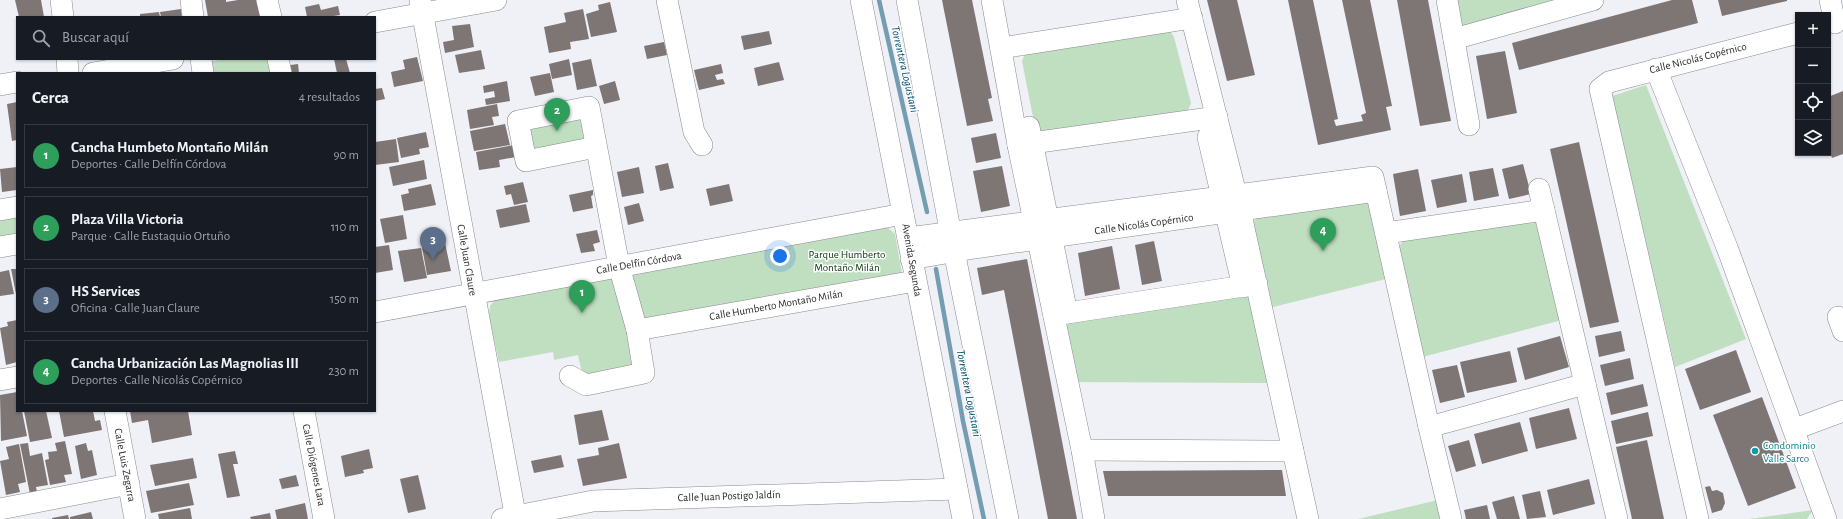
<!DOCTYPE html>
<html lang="es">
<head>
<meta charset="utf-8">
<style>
	body { margin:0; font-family:"Alegreya Sans",sans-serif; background:#20242c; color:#f1f3f6 }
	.controls { position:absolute; right:12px; top:12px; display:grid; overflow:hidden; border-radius:0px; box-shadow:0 1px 3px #0004 }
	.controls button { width:36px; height:36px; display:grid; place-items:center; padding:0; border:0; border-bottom:1px solid #363941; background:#171b24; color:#f1f3f6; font:20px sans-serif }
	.you { position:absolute; left:780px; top:256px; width:14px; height:14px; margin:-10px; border:3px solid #fff; border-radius:50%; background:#1a73e8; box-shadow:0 0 0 6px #1a73e833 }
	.badge { display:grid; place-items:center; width:26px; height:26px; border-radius:50%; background:#855cd6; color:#fff; font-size:13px; font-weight:700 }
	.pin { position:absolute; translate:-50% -33px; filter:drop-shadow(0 1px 2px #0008) }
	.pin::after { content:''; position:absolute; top:21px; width:14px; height:12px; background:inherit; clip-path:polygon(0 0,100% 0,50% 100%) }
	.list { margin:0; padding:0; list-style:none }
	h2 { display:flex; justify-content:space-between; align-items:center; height:52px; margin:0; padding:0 16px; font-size:17px }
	h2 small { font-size:13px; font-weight:400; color:#9ea1a6 }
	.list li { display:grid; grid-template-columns:26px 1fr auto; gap:12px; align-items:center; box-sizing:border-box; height:64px; margin:0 8px 8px; padding:0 8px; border:1px solid #363941; border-radius:0px }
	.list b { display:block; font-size:15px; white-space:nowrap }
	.list p { margin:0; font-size:13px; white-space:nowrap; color:#9ea1a6 }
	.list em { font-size:13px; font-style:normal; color:#9ea1a6 }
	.icon { flex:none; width:22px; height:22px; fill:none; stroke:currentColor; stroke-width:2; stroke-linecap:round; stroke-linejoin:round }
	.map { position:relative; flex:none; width:1843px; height:519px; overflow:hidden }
	.search { position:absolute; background:#171b24; box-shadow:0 1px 3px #0004; left:16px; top:16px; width:360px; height:44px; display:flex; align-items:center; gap:10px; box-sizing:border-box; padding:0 14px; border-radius:0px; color:#9ea1a6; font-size:15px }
	.panel { position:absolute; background:#171b24; box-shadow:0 1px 3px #0004; left:16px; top:72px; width:360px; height:340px; border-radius:0px }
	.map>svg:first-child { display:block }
	.green { fill:#c0dec0 }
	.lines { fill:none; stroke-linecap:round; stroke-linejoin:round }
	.stream { stroke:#759db1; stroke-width:4.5 }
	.building { fill:#7d7674 }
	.minor-casing { stroke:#898990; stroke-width:22 }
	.minor { stroke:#fff; stroke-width:21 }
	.culture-dot { fill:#0f9aa8; stroke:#fefefe; stroke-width:1.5 }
	.labels { text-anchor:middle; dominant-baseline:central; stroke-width:3; stroke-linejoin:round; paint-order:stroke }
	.street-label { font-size:11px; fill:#2a2a2d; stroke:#fefefe }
	.park-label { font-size:11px; fill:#04330b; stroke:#fefefe }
	.culture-label { font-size:11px; fill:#0d838f; stroke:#fefefe; text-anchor:start }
	.water-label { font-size:12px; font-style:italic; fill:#015370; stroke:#fefefe }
</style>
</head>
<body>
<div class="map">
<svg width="1843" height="519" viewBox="0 0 1843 519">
	<rect width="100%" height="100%" fill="#f0f0f7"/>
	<!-- green -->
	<g class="green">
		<path d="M1455 0H1555L1469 30 1459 25Z"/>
		<path d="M1170 31 1174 37 1191 103 1187 113 1042 134 1035 127 1022 61 1026 52Z"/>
		<path d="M223 59H273L276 73H208L209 62Z"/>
		<path d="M1646 85 1746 339 1675 367 1612 96Z"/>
		<path d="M578 112 588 140 535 153 526 130Z"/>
		<path d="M1364 200 1371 205 1390 278 1269 308 1252 229 1254 221 1260 215Z"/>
		<path d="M17 216V240L0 243V219Z"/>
		<path d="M1538 219 1562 320 1419 358 1399 247 1402 242 1406 238Z"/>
		<path d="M878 226 888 228 895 234 902 274 645 325 629 274Z"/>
		<path d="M607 278 613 279 636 366 590 379 582 373 578 355 554 360 553 352 499 362 489 316 490 306 494 301Z"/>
		<path d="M1244 296 1250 298 1270 383 1071 382 1064 323Z"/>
		<path d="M1438 500 1443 519H1358Z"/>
		<path d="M1813 510 1807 519H1749Z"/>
	</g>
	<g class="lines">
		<!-- stream -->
		<g class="stream">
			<path d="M879 0 927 212"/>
			<path d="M936 269 963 421 984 519"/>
		</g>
	</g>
	<!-- building -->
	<g class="building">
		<path d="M15 0H41L44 17H19Z"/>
		<path d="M205 0H226V2L238 0H259L262 16 208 17Z"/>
		<path d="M942 0H972L992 98 988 99 993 121 967 126Z"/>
		<path d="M1207 0H1237L1255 75 1227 81Z"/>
		<path d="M1288 0H1313L1338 119 1334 120 1336 126 1363 121 1361 115 1366 113 1342 0H1370L1392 106 1386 107 1391 130 1318 145Z"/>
		<path d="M1397 0H1428L1451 121 1420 126Z"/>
		<path d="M1672 0H1692L1698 23 1519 70 1512 43Z"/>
		<path d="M1718 0H1787V1L1722 16Z"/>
		<path d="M610 2 617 32 591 37 586 14 599 10 598 5Z"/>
		<path d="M319 4 321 10 338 6 340 15 327 17H307L305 7Z"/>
		<path d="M181 9 182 17H161L160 12Z"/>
		<path d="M583 9 589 39 570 42 571 49 549 53 544 27 566 22 564 13Z"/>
		<path d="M159 12 160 17H140V14Z"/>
		<path d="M470 24 474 47 445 53 443 42 454 40 452 26Z"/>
		<path d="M769 31 772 44 744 50 741 36Z"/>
		<path d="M664 42 667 55 647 59 644 46Z"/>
		<path d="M481 50 485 69 459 73 455 55Z"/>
		<path d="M1505 51 1517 113 1487 119 1476 56Z"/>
		<path d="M417 57 423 81 394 87 391 72 405 69 403 60Z"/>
		<path d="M334 59H346L350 73H337Z"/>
		<path d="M569 59 572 75 552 79 549 64Z"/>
		<path d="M591 59 597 86 577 90 572 63Z"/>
		<path d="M779 62 784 80 758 86 754 68Z"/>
		<path d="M298 64 299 73H292L290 65Z"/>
		<path d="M721 64 723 73 715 75 717 80 723 79 725 84 699 90 694 70Z"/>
		<path d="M550 73 554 92 535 96 530 77Z"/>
		<path d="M507 81 510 101 486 105 485 99 495 97 494 91 484 93 483 86Z"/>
		<path d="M615 81 620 100 604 104 599 86Z"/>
		<path d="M382 88 385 99 375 101V89Z"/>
		<path d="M1843 91V154L1832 158 1828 148V97Z"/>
		<path d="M17 102V140L12 141 7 104Z"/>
		<path d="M497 104 499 116 492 117 494 125 470 129 467 110Z"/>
		<path d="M505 124 510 145 474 151 470 131Z"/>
		<path d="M426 132 429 147 419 149 420 154 401 158 397 138Z"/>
		<path d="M996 133 1001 158 976 163 971 138Z"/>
		<path d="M396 139 399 162 375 165V142Z"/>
		<path d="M1579 142 1619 322 1590 328 1550 149Z"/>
		<path d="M514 145 516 157 499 160 500 167 479 170 476 152Z"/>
		<path d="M424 160 427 179 393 186 389 167Z"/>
		<path d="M668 163 674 188 660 191 655 166Z"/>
		<path d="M1523 164 1531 194 1509 199 1502 169Z"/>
		<path d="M1002 166 1010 206 981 212 973 171Z"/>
		<path d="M17 167V190L2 192 0 169Z"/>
		<path d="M639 167 644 193 622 197 617 172Z"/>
		<path d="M1493 168 1499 196 1474 201 1469 172Z"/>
		<path d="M1418 169 1426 211 1400 216 1393 174Z"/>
		<path d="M1462 174 1467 202 1437 208 1431 180Z"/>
		<path d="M523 182 528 202 514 205 511 194 506 195 504 186Z"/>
		<path d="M431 184 436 205 404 211 401 195 409 193 408 189Z"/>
		<path d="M729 184 733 201 710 206 706 189Z"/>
		<path d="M593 190V195L591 196 593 208 573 212 569 195Z"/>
		<path d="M639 203 644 221 628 225 624 207Z"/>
		<path d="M526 204 530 222 500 228 496 210Z"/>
		<path d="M403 215 407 239 385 243 380 219Z"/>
		<path d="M597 230 600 242 593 244 595 251 581 253 576 234Z"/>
		<path d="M1154 241 1162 281 1142 285 1135 245Z"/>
		<path d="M445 243 451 271 427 275 422 247Z"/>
		<path d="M389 245 393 270 375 273V247Z"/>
		<path d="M1112 246 1120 289 1085 296 1078 253Z"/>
		<path d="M421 248 427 278 404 282 398 251Z"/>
		<path d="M1027 259 1077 519H1048L1004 290 982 295 977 268Z"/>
		<path d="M11 269H17V294H16Z"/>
		<path d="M9 270 14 294 0 296V272Z"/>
		<path d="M17 320V362L6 365 0 328 8 326 7 322Z"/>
		<path d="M1621 331 1625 351 1599 357 1595 336Z"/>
		<path d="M1560 336 1569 367 1525 380 1517 348Z"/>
		<path d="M1736 350 1751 392 1700 410 1685 369Z"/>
		<path d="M1510 351 1517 382 1467 393 1460 362Z"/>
		<path d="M1630 358 1634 379 1605 386 1600 365Z"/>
		<path d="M1457 365 1465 397 1440 403 1432 370Z"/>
		<path d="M1643 384 1648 406 1611 415 1606 393Z"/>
		<path d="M17 392V411H22L27 436 1 441 0 395Z"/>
		<path d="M1762 397 1796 488 1748 506 1713 415Z"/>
		<path d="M1569 408 1577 439 1536 449 1529 418Z"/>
		<path d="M602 410 609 440 579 445 574 415Z"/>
		<path d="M24 411H46L52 438 30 442Z"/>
		<path d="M59 411H93L95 421 100 420 102 430 64 437Z"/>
		<path d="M130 411H188L192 435 152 443 148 420 132 423Z"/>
		<path d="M1648 412 1653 436 1616 444 1611 421Z"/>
		<path d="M1520 422 1528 451 1482 464 1474 434Z"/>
		<path d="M1469 440 1476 466 1456 472 1448 446Z"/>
		<path d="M1647 440 1664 519H1632L1616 447Z"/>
		<path d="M65 441 72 474 64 475 66 482 50 485 45 460 49 459 48 452 57 451 55 443Z"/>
		<path d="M28 443 30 456 42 453 48 485 36 487 37 492 30 494 20 444Z"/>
		<path d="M86 443 88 451 92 450 97 475 81 479 75 446Z"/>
		<path d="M619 443 627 478 583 486 577 459 599 455 598 448Z"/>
		<path d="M19 444 26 482 18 484 20 492 6 495 0 461 9 459 6 447Z"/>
		<path d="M369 449 373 468 363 470 364 473 345 477 341 456Z"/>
		<path d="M235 451 238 464H233L240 496 227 498 218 454Z"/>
		<path d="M561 455 564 467 534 473 531 461Z"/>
		<path d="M193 458 197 478 155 486 150 465Z"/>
		<path d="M1282 470 1286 496H1108L1103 471Z"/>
		<path d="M296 475 299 486 282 489 279 479Z"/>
		<path d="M418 475 426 509 408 513 400 479Z"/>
		<path d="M1589 479 1595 504 1553 515 1547 490Z"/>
		<path d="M189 483 194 505 151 513 146 491Z"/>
		<path d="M1710 486 1712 491 1717 490 1723 493 1725 503 1722 510 1712 513 1705 487Z"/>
		<path d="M1540 491 1546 517 1527 519 1522 495Z"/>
		<path d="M1514 496 1520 519H1497L1492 502Z"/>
		<path d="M305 503 308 519H277L275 510Z"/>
		<path d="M1487 505 1490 519H1466L1464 510Z"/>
		<path d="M190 508 192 519H159L158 514Z"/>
		<path d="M91 512 93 519H70V517Z"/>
		<path d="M270 513 271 519H251L250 517Z"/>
		<path d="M68 515 69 519H52V518Z"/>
	</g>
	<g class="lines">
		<!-- minor casing -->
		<g class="minor-casing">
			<g id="minor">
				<path d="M61 0 63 17"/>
				<path d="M191 0 193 17"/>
				<path d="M267 0 271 17"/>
				<path d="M420 0 516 519"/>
				<path d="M667 0 694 132 702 145"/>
				<path d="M861 0 963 519"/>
				<path d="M907 0 954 251 1008 519"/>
				<path d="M992 0 1018 145 1082 450 1094 519"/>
				<path d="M1187 0 1240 210 1308 519"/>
				<path d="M1447 0 1469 125"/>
				<path d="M1830 0 1835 23"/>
				<path d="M375 22 496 0"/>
				<path d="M1454 39 1593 0"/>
				<path d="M1001 48 1192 18"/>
				<path d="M67 59 68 73"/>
				<path d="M201 59 203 73"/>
				<path d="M278 59 281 73"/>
				<path d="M1656 69 1728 250 1826 519"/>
				<path d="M93 73 173 59"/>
				<path d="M0 85 17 82"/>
				<path d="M1029 127 1067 313"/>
				<path d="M1208 137 1243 287"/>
				<path d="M1018 145 1217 117"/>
				<path d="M1539 189 1617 519"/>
				<path d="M0 210 17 207"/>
				<path d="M1386 233 1544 210"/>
				<path d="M908 238 1373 177 1429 427 1451 519"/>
				<path d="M0 247 17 244"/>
				<path d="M911 259 974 248 1376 191"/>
				<path d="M375 312 903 214"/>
				<path d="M1054 315 1257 284"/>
				<path d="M1838 317 1843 331"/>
				<path d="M637 330 915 281"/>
				<path d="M570 376 586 385 644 373 637 330 619 266 589 107 518 121 526 161 596 147"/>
				<path d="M0 380 17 377"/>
				<path d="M115 411 135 519"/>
				<path d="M304 411 324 519"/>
				<path d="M1429 427 1585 384"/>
				<path d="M1795 429 1843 411"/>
				<path d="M1082 450 1293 451"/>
				<path d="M0 509 129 484"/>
				<path d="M502 519 593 501 957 489"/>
				<path d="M1698 519 1600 89 1609 82 1798 33"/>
			</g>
		</g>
		<!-- minor -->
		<use href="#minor" class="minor"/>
	</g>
	<!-- markers -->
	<circle class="culture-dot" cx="1755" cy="451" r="4"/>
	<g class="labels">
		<!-- street labels -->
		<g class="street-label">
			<text transform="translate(1698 58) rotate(-14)">Calle Nicolás Copérnico</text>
			<text transform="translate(1144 224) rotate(-8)">Calle Nicolás Copérnico</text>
			<text transform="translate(467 260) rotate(80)">Calle Juan Claure</text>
			<text transform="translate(912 260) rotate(80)">Avenida Segunda</text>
			<text transform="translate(639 263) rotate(-10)">Calle Delfín Córdova</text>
			<text transform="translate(776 305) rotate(-10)">Calle Humberto Montaño Milán</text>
			<text transform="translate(125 465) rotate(79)">Calle Luis Zegarra</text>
			<text transform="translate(314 465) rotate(79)">Calle Diógenes Lara</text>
			<text transform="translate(729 496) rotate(-2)">Calle Juan Postigo Jaldín</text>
		</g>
		<!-- park labels -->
		<g class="park-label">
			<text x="847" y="254">Parque Humberto<tspan x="847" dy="13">Montaño Milán</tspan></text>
		</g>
		<!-- culture labels -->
		<g class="culture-label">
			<text x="1763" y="445">Condominio<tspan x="1763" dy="13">Valle Sarco</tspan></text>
		</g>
		<!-- water labels -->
		<g class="water-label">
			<text transform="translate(905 69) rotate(77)">Torrentera Logustani</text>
			<text transform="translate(969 393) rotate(79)">Torrentera Logustani</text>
		</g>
	</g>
</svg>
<div class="controls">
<button>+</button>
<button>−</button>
<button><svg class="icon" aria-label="locate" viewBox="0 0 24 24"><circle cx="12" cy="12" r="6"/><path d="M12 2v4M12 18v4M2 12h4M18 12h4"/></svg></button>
<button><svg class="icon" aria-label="layers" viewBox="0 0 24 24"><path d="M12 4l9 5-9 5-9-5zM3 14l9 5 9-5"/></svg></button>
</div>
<div class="you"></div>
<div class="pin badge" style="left:582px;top:313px;background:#2e9e5b">1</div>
<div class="pin badge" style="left:557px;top:131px;background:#2e9e5b">2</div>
<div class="pin badge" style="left:433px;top:260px;background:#5c6f8a">3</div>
<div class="pin badge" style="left:1323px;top:251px;background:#2e9e5b">4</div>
<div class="search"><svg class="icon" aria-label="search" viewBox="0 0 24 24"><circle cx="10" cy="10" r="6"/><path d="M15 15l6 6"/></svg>Buscar aquí</div>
<section class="panel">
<h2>Cerca<small>4 resultados</small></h2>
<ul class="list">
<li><span class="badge" style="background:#2e9e5b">1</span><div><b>Cancha Humbeto Montaño Milán</b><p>Deportes · Calle Delfín Córdova</p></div><em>90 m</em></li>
<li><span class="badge" style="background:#2e9e5b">2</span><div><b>Plaza Villa Victoria</b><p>Parque · Calle Eustaquio Ortuño</p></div><em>110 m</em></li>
<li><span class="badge" style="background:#5c6f8a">3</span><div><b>HS Services</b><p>Oficina · Calle Juan Claure</p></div><em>150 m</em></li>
<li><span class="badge" style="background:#2e9e5b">4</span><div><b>Cancha Urbanización Las Magnolias III</b><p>Deportes · Calle Nicolás Copérnico</p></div><em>230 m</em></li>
</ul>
</section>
</div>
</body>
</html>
